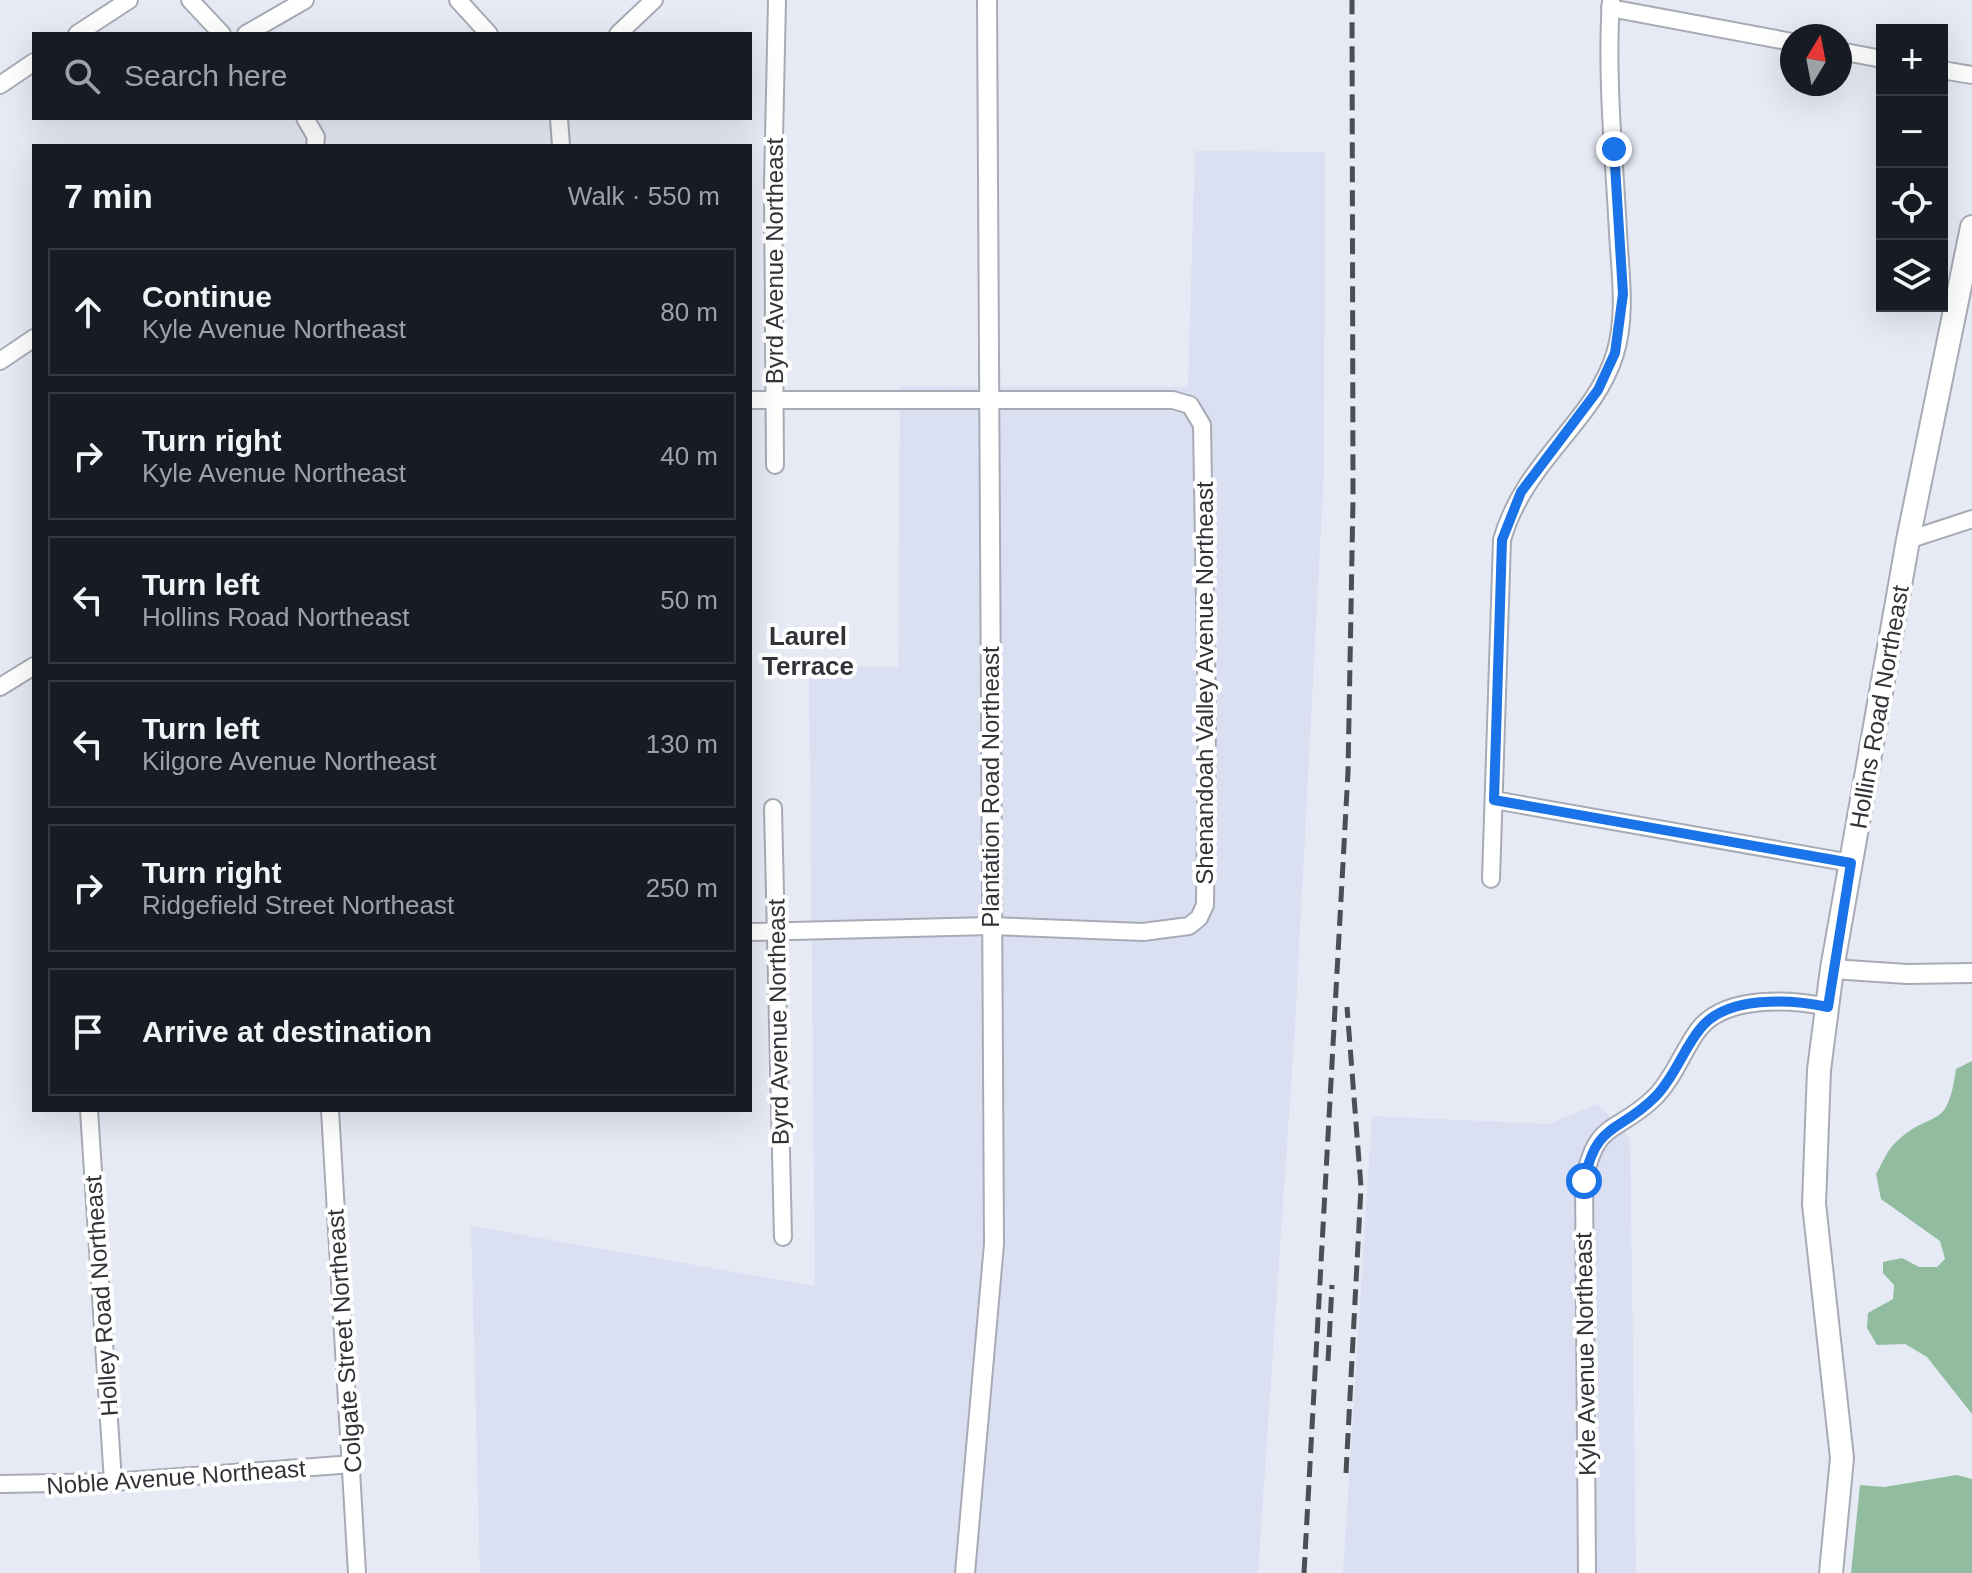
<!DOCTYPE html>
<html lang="en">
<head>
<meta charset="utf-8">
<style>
	body { margin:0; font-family:Arial,sans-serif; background:#20242c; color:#f1f3f6 }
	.controls { position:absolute; right:24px; top:24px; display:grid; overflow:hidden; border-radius:0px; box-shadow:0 8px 32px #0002 }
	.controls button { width:72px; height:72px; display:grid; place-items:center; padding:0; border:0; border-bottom:2px solid #363941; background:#171b24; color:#f1f3f6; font:40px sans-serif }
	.compass { position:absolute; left:1780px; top:24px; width:72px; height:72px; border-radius:50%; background:#171b24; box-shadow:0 8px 32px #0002; rotate:10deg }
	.stop { position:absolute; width:24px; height:24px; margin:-18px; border:6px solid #1a73e8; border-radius:50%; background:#fff }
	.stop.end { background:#1a73e8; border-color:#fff; box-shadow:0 2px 8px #0008 }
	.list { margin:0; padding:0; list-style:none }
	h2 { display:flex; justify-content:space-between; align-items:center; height:104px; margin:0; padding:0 32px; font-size:34px }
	h2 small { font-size:26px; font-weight:400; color:#9ea1a6 }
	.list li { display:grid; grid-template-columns:52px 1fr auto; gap:24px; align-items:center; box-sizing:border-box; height:128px; margin:0 16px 16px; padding:0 16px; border:2px solid #363941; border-radius:0px }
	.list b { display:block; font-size:30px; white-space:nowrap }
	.list p { margin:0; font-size:26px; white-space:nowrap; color:#9ea1a6 }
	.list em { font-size:26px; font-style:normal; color:#9ea1a6 }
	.icon { flex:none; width:44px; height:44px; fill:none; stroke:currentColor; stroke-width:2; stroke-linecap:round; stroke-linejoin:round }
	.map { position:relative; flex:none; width:1972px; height:1573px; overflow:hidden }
	.search { position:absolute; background:#171b24; box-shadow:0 8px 32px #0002; left:32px; top:32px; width:720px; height:88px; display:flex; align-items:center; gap:20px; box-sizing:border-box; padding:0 28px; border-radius:0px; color:#9ea1a6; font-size:30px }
	.panel { position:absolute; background:#171b24; box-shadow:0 8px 32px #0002; left:32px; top:144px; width:720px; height:968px; border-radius:0px }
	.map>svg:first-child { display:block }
	.built { fill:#dadff2 }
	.forest { fill:#91bca0 }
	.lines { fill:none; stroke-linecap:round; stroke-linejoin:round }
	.minor-casing { stroke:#a8abb6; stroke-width:20 }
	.tertiary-casing { stroke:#a8abb6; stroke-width:22 }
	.secondary-casing { stroke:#a8abb6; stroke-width:26 }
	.minor { stroke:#fff; stroke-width:16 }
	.tertiary { stroke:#fff; stroke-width:18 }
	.secondary { stroke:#fff; stroke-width:22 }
	.rail { stroke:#4d4e54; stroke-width:5; stroke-dasharray:16 8; stroke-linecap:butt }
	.route { stroke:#1a73e8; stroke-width:10 }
	.labels { text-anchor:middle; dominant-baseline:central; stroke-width:8; stroke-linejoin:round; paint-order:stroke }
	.street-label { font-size:24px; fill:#323338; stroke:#fff }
	.neighbourhood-label { font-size:26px; font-weight:bold; fill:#323338; stroke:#fff }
</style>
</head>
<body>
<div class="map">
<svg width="1972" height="1573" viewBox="0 0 1972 1573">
	<rect width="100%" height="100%" fill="#e6eaf5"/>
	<!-- built -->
	<g class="built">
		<path d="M1195 151 1325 152 1324 470 1295 1026 1258 1573H480L471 1226 815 1286 809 667H898L900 386 1188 387Z"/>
		<path d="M1598 1104 1630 1138 1636 1573H1343L1372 1116 1548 1124Z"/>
	</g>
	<!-- forest -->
	<g class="forest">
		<path d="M1972 1061V1414L1927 1357 1905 1344 1877 1345 1867 1328 1868 1313 1893 1299 1894 1285 1883 1273V1262L1902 1258 1919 1267H1937L1945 1259 1940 1241 1881 1199 1876 1174C1882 1164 1887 1150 1896 1142 1933 1107 1947 1134 1956 1069Z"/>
		<path d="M1957 1475 1972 1479V1573H1851L1860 1485 1884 1487Z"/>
	</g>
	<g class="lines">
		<!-- minor casing -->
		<g class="minor-casing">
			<g id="minor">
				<path d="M190 0 222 34"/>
				<path d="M458 0 489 34"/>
				<path d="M1610 8 1792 42"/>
				<path d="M77 34 129 0"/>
				<path d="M246 34 305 0"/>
				<path d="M618 34 654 0"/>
				<path d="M1840 51 1882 59"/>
				<path d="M1942 70 1972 75"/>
				<path d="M0 85 34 62"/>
				<path d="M305 118 316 137 315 146"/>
				<path d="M559 118 561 146"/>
				<path d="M0 361 34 338"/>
				<path d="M750 400H1173L1190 405 1202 425 1207 718 1205 905 1199 918 1189 926 1143 932 990 926 750 932"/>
				<path d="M775 465 773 185 777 0"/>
				<path d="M1908 540 1972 519"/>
				<path d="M0 687 34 666"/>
				<path d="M1494 800 1851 863"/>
				<path d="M773 808 783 1237"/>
				<path d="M1491 879 1502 540C1524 461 1594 422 1615 354 1627 314 1620 272 1618 232 1614 156 1606 76 1611 0"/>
				<path d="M89 1110 113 1482"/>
				<path d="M330 1110 357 1573"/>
				<path d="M0 1484 113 1482 353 1464"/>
				<path d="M1587 1573 1584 1181C1597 1117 1617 1135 1656 1096 1675 1076 1683 1050 1699 1029 1726 995 1791 999 1828 1007"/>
			</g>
		</g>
		<!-- tertiary casing -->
		<g class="tertiary-casing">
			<g id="tertiary">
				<path d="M1832 969 1907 974 1972 973"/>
				<path d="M965 1573 994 1244 987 0"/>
			</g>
		</g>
		<!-- secondary casing -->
		<g class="secondary-casing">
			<path id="secondary" d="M1831 1573 1842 1458 1814 1204 1819 1070 1832 969 1908 540 1972 227"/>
		</g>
		<!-- minor -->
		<use href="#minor" class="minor"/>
		<!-- tertiary -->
		<use href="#tertiary" class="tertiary"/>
		<!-- secondary -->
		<use href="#secondary" class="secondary"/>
		<!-- rail -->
		<g class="rail">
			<path d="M1328 1361 1332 1285"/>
			<path d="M1346 1473 1361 1187 1347 1007"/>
			<path d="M1304 1573 1348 772 1353 499 1352 0"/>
		</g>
	</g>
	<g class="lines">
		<!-- route -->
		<path class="route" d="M1584 1181C1597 1120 1619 1134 1656 1096 1675 1076 1683 1050 1700 1029 1726 995 1791 999 1828 1007L1851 863 1494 800 1502 540 1521 492 1598 390 1615 353 1623 294 1614 149"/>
	</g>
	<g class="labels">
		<!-- street labels -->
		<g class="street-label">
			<text transform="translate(774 261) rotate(-90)">Byrd Avenue Northeast</text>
			<text transform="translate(1204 683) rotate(-90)">Shenandoah Valley Avenue Northeast</text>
			<text transform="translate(1879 707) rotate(-80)">Hollins Road Northeast</text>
			<text transform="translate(990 787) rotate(-90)">Plantation Road Northeast</text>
			<text transform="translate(778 1022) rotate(-91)">Byrd Avenue Northeast</text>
			<text transform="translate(101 1296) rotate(-94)">Holley Road Northeast</text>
			<text transform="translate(344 1341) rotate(-94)">Colgate Street Northeast</text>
			<text transform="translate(1585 1354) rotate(-91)">Kyle Avenue Northeast</text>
			<text transform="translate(176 1477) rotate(-4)">Noble Avenue Northeast</text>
		</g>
		<!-- neighbourhood labels -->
		<g class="neighbourhood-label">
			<text x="808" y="636">Laurel<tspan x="808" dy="30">Terrace</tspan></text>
		</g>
	</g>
</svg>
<div class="controls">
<button>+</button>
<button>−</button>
<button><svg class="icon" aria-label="locate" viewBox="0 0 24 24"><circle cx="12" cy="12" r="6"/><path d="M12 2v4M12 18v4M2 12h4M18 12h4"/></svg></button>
<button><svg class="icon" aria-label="layers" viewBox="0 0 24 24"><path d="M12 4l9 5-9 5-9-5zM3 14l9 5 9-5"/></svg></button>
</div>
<svg class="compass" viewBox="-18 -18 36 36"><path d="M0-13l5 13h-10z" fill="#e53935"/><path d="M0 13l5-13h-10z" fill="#9ea1a6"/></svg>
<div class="stop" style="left:1584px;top:1181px"></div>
<div class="stop end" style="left:1614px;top:149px"></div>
<div class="search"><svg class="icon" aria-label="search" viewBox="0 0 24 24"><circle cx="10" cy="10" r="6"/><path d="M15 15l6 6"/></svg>Search here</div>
<section class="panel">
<h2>7 min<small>Walk · 550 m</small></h2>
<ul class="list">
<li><svg class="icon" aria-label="ahead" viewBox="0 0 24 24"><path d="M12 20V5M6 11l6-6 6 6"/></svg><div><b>Continue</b><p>Kyle Avenue Northeast</p></div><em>80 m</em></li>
<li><svg class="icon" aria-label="right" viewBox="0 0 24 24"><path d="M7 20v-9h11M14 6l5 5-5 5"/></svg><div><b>Turn right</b><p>Kyle Avenue Northeast</p></div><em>40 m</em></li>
<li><svg class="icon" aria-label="left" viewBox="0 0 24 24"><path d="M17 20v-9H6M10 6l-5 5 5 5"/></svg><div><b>Turn left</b><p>Hollins Road Northeast</p></div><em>50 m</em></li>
<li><svg class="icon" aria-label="left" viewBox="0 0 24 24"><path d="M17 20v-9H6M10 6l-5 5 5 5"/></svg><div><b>Turn left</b><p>Kilgore Avenue Northeast</p></div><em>130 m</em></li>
<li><svg class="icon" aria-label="right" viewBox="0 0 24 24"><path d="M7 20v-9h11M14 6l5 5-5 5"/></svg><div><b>Turn right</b><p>Ridgefield Street Northeast</p></div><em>250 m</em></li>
<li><svg class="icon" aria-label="arrive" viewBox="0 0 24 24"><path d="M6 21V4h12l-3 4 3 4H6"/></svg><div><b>Arrive at destination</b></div></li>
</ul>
</section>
</div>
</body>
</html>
